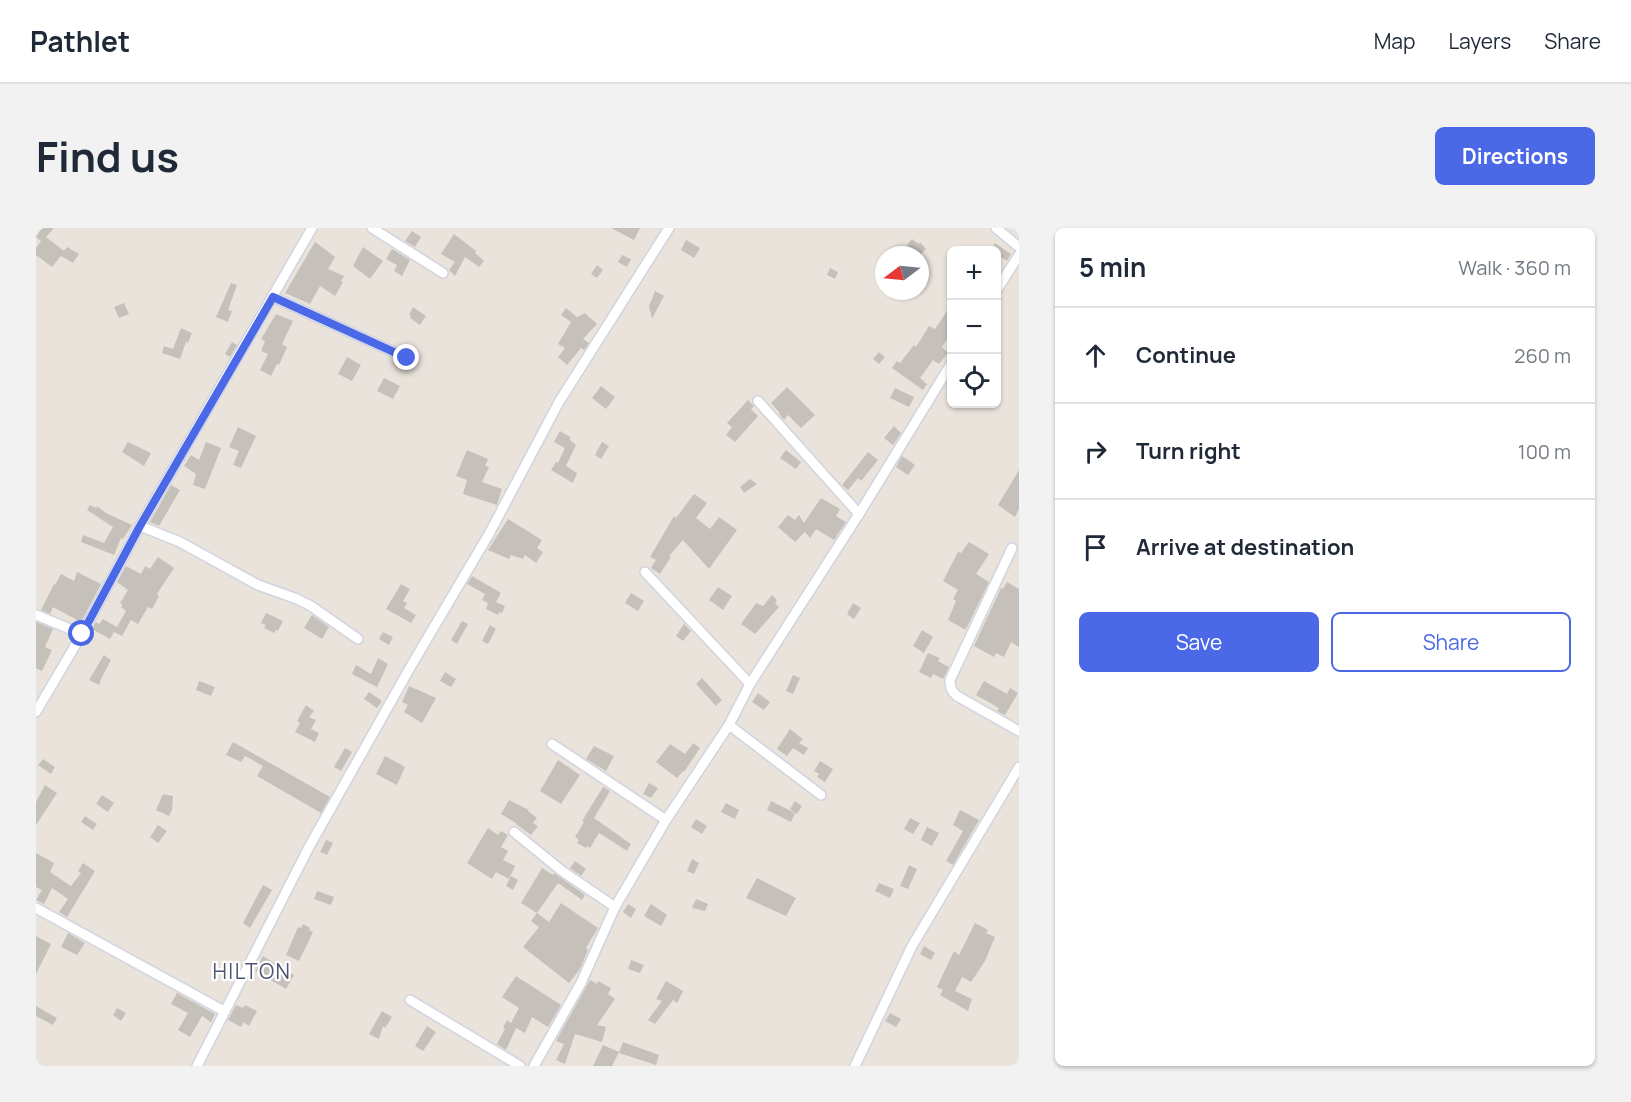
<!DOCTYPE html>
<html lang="en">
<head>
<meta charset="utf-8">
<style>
	body { margin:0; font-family:Manrope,sans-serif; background:#f2f2f3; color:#1f2937 }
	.controls { position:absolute; right:18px; top:18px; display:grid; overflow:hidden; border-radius:9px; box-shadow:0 2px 4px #0004 }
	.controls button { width:54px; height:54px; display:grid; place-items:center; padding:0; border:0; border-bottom:2px solid #e0e1e3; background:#fff; color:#1f2937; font:30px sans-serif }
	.compass { position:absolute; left:839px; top:18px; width:54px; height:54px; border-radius:50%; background:#fff; box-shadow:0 2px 4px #0004; rotate:254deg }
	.stop { position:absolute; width:18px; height:18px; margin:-14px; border:4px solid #4b69e7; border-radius:50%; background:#fff }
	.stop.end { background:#4b69e7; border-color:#fff; box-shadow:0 2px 6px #0008 }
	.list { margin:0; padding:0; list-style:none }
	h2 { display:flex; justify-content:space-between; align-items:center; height:78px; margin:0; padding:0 24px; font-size:26px }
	h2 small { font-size:20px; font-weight:400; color:#747a83 }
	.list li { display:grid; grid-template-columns:39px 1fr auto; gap:18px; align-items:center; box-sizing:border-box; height:96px; padding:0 24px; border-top:2px solid #e0e1e3 }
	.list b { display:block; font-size:22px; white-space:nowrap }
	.list em { font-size:20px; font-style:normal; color:#747a83 }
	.actions { display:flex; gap:12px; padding:18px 24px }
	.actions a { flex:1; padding:14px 0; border:2px solid #4b69e7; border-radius:9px; text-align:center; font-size:21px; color:#4b69e7 }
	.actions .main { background:#4b69e7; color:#fff }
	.icon { flex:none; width:33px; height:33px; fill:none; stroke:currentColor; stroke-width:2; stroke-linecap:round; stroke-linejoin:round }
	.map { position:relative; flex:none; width:983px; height:838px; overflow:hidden; border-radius:9px }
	header { display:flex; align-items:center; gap:36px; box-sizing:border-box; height:84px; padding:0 30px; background:#fff; border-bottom:2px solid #e0e1e3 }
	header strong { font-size:28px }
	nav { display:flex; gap:33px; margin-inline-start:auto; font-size:21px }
	.intro { display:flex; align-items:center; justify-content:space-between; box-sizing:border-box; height:144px; padding:0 36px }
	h1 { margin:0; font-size:42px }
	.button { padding:15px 27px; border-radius:9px; background:#4b69e7; color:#fff; font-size:21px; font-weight:700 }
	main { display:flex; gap:36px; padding:0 36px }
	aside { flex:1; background:#fff; border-radius:9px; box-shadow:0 2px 4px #0004 }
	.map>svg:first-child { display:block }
	.building { fill:#c5c1ba }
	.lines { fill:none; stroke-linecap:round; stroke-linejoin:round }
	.minor-casing { stroke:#d1d4e0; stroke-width:12 }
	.minor { stroke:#fff; stroke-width:9 }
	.route { stroke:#4b69e7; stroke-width:8 }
	.labels { text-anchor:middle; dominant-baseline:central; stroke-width:4.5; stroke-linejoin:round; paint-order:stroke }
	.quarter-label { font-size:21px; letter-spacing:1.5px; fill:#4e5574; stroke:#fff }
</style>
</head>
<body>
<header>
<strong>Pathlet</strong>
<nav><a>Map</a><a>Layers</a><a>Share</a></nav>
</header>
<div class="intro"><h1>Find us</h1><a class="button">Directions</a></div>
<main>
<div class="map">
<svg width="983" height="838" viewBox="0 0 983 838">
	<rect width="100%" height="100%" fill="#e9e3db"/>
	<!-- building -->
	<g class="building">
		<path d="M6 0H18L10 9 28 23 31 19 43 26 37 35 25 28 28 24 16 39 0 27V20L5 13 0 9Z"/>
		<path d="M575 0H604L598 12Z"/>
		<path d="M376 3 385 9 379 19 369 13Z"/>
		<path d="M418 6 440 23 439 25 448 33 443 39 429 29 419 48 413 42 419 34 405 26Z"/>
		<path d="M876 11 883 16 884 14 890 21 883 27H864L873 19 871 17Z"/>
		<path d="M650 12 664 20 658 30 645 22Z"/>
		<path d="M279 14 299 29 292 41 308 48 305 53 307 54 299 68 284 58 274 76 249 65Z"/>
		<path d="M959 15 975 26 971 33 960 26V22H955Z"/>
		<path d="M327 19 347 33 334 51 317 38Z"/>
		<path d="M356 21 374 32 366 48 358 43 361 37 350 31Z"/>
		<path d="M586 27 595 31 591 39 582 34Z"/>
		<path d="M561 37 567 42 561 50 555 46Z"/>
		<path d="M794 40 802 44 799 51 791 47Z"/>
		<path d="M195 55 201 57 192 82 196 83 192 94 180 89Z"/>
		<path d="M619 63 628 68 616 91 613 78Z"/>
		<path d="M88 75 93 86 83 90 78 79Z"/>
		<path d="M915 77V105L906 119 912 125 903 136 897 132 884 150 891 156 887 162 856 140 861 133 864 135 878 117 880 119 893 98 899 101Z"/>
		<path d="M377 79 390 88 384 97 374 90 375 88 373 87Z"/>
		<path d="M530 80 541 89 549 85 561 96 547 111 553 115 548 122 545 120 531 137 522 129 529 120 522 116 535 94 525 87Z"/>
		<path d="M240 86 257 93 246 116 251 119 243 137 241 136 235 148 224 142 232 126 225 123 229 113 225 111Z"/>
		<path d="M145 100 156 105 152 115 150 114 144 131 126 125 128 118 137 121Z"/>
		<path d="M196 114 201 117 194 129 189 126Z"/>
		<path d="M843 124 849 129 843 136 837 131Z"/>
		<path d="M311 129 325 137 316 153 302 146Z"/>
		<path d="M348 150 364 158 357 171 341 163Z"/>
		<path d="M565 158 579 169 570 181 556 170Z"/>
		<path d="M751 159 779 187 765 200 752 187 748 192 743 186 744 185 735 175Z"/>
		<path d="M859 160 878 169 873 179 854 170Z"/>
		<path d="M712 172 718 178 715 181 722 188 699 214 690 207 696 199 691 195Z"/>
		<path d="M858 198 865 205 857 217 848 210Z"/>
		<path d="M202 199 220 208 205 240 197 237 203 223 193 219Z"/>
		<path d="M524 203 534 209V212L540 217 530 238 541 245 537 255 515 242 520 234 522 235 529 220 518 214Z"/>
		<path d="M92 214 115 225 108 238 86 224Z"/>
		<path d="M170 214 185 220 169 261 157 257 160 246 148 238 155 227 163 232Z"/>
		<path d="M566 214 573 218 565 231 559 227Z"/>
		<path d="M431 222 452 231 449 238 453 239 446 254 466 261 461 277 427 266 431 252 420 248Z"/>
		<path d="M750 222 765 234 760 241 744 230Z"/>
		<path d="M832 224 842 232 825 253 822 250 812 262 806 257Z"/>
		<path d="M866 228 879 237 872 247 860 239Z"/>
		<path d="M983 242V281L979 289 962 277Z"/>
		<path d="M714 251 721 256 708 265 704 259Z"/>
		<path d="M135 257 144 262 123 298 114 294Z"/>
		<path d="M658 266 671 275 660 290 674 301 683 289 701 302 673 341 647 312 633 328 635 329 624 346 615 340 620 332 614 329 638 288 640 290Z"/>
		<path d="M785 270 804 281 800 288 810 294 798 312 780 301 774 310 769 304 759 314 742 299 752 287 759 292 763 287 768 295Z"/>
		<path d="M54 277 60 280 61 278 70 285 96 297 87 311 85 310 78 327 45 314 47 307 68 315 77 299 51 282Z"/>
		<path d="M472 291 506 312 501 320 507 324 500 335 489 327 487 331 475 327 473 331 452 322Z"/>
		<path d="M933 314 953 326 940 346 953 354 930 401H928L912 392 920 373 917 371 922 362 907 353 922 324 925 325Z"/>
		<path d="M122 329 138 340 121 366 123 368 116 381 112 379 102 396 95 392 86 408 78 404 74 411 56 401 60 394 63 396 67 391 81 399 90 383 85 379 87 377 84 375 92 362 81 354 90 338 105 346 109 338 114 341Z"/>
		<path d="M41 344 65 356 45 394 17 379 14 386 5 382 18 356 19 357 25 346 38 353Z"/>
		<path d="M436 348 465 365 460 374 469 378 466 385 463 384 462 387 450 381 452 375 446 372 449 366 431 356Z"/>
		<path d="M971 354 983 361V419L975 414 968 429 960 425 958 429 938 418 965 360 967 361Z"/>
		<path d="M365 356 374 361 367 373 371 375 368 380 380 387 375 395 350 381Z"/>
		<path d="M682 359 696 368 687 382 673 372Z"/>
		<path d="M595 365 608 373 602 383 589 375Z"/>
		<path d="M736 367 741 372 739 375 743 379 719 406 705 396 720 375 727 378Z"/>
		<path d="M817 375 825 380 818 391 811 386Z"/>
		<path d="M230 385 247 393 242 403 240 402 238 405 228 400 230 397 225 395Z"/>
		<path d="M276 387 293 399 286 411 268 400Z"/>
		<path d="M426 393 432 396 421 416 415 412Z"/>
		<path d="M0 394 17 401 9 419 16 422 6 443 0 440Z"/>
		<path d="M648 396 655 403 647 413 640 408Z"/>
		<path d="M454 397 460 401 452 416 446 413Z"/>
		<path d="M886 402 897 409 888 425 877 418Z"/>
		<path d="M347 404 357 409 353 417 343 411Z"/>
		<path d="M892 425 904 430 902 433 913 439 907 451 897 446 895 450 883 444Z"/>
		<path d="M68 427 75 432 66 449 63 457 53 452Z"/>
		<path d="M342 430 352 436 341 459 316 446 320 437 335 446Z"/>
		<path d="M409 444 420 451 415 459 404 453Z"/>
		<path d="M757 447 764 450 757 466 750 463Z"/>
		<path d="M666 450 686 472 680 478 660 456Z"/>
		<path d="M163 453 179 459 175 468 160 462Z"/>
		<path d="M948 453 971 466 974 460 982 465 969 487 961 483 963 480 940 467Z"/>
		<path d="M373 458 400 470 386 495 368 484 372 477 366 474Z"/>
		<path d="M333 464 346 473 341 480 328 471Z"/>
		<path d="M722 465 734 474 728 482 716 474Z"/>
		<path d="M270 477 278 483 273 489 280 492 275 501 283 505 279 514 259 504 264 495 261 493Z"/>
		<path d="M754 501 767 511 763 515 772 520 768 527 757 520 751 528 741 521Z"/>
		<path d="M197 514 294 569 285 585 221 548 227 538 209 528 205 534 190 527Z"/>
		<path d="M657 515 664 520 648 544 647 543 641 550 620 534 634 516 649 526Z"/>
		<path d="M558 518 578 528 570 543 550 531Z"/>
		<path d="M309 520 316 524 305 543 298 539Z"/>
		<path d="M349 528 369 539 361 557 340 546Z"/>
		<path d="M7 531 19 539 15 546 2 537Z"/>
		<path d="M522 532 544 547 525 576 504 563Z"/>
		<path d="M784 533 797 541 789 554 781 549 783 546 778 543Z"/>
		<path d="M613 555 622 560 615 570 607 566Z"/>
		<path d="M9 557 21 565 0 597V574Z"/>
		<path d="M567 559 574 563 558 590 595 616 591 623 563 605 554 620 551 618 550 620 541 615 543 612 539 609 548 594 546 593Z"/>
		<path d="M127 566 137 568 136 582 133 588 120 582Z"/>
		<path d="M66 567 78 575 72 584 60 576Z"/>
		<path d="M473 572 493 582 492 583 501 590 497 595 502 598 495 607 480 596V595L465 586Z"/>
		<path d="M735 573 759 585 755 594 731 582Z"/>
		<path d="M759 573 766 578 761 586 754 581Z"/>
		<path d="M690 575 703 582 699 591 685 584Z"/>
		<path d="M924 582 943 592 917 637 910 633 927 603 917 597Z"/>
		<path d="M49 588 61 596 57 602 45 594Z"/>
		<path d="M874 590 884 595 877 606 868 601Z"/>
		<path d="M660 591 671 598 666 606 655 599Z"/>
		<path d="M122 597 131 603 122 615 114 609Z"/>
		<path d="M891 599 903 605 896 618 885 612Z"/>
		<path d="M452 600 462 607 465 603 472 607 465 619 472 623 467 632 479 638 473 651 460 644 456 651 431 635Z"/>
		<path d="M290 612 297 615 291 627 284 624Z"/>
		<path d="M0 625 18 635 14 644 35 658 45 645 42 643 47 635 59 643 31 689 23 684 32 671 16 660 8 676 0 672 6 662 0 659Z"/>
		<path d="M656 631 663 635 658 646 651 643Z"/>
		<path d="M539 633 550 641 545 648 534 640Z"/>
		<path d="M873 637 881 641 872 661 864 658Z"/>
		<path d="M506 640 517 647 518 645 549 667 546 672 522 655 501 685 485 675Z"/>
		<path d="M475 648 482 652 477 662 470 658Z"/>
		<path d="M721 650 760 670 750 688 710 670Z"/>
		<path d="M843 655 858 661 854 670 839 663Z"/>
		<path d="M227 657 236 662 214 700 207 695Z"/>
		<path d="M281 663 298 669 295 677 278 671Z"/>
		<path d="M660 671 672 676 669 683 656 680Z"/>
		<path d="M525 675 562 700 550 720 552 722 544 741 533 755 487 719 503 699 495 693 501 685 513 694Z"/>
		<path d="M592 676 600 681 595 690 587 684Z"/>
		<path d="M615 676 631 687 625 698 608 688Z"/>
		<path d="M939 695 952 702 950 705 959 709 949 733 935 754 926 749 919 763 936 771 932 783 904 767 907 762 901 759 918 723 923 727Z"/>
		<path d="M267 696 274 700 273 702 277 704 263 733 250 727 262 699 265 700Z"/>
		<path d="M32 705 49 715 41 727 25 719Z"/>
		<path d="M0 708 15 716 0 746Z"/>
		<path d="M888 718 899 725 895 732 884 726Z"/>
		<path d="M227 728 258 747 250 761 219 743Z"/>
		<path d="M595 732 608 737 604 745 592 741Z"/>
		<path d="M480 748 525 777 512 799 496 789 489 805 480 800 470 822 461 816 469 801 467 800 471 792 475 795 483 780 466 769Z"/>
		<path d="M554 752 561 756 562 753 575 760 572 766 579 771 561 797 570 799 566 814 539 806 529 836 520 832 528 816 520 813Z"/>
		<path d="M630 753 647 763 641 775 637 772 619 796 612 792 626 773 620 771Z"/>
		<path d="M141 765 179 786 175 794 166 788 154 809 142 802 152 785 135 776Z"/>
		<path d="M200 777 207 780 209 777 221 783 213 798 207 794 205 799 192 792Z"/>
		<path d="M0 778 21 790 17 797 0 788Z"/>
		<path d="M81 780 90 785 85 793 77 787Z"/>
		<path d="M346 783 356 789 349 800 347 798 343 811 333 806Z"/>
		<path d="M854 785 865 791 860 799 849 793Z"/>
		<path d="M391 798 400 804 387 823 379 818Z"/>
		<path d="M587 814 623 827 620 837 583 825Z"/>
		<path d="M567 817 583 824 576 838H557Z"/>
	</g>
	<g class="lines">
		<!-- minor casing -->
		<g class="minor-casing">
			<g id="minor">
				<path d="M336 0 407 45"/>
				<path d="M960 0 983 19"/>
				<path d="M960 63 983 27"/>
				<path d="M237 69 371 130"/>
				<path d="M722 173 823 286"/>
				<path d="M104 298 144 314 222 357 261 371 275 378 322 411"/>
				<path d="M976 320 914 452C914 459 915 463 921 468L983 503"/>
				<path d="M609 344 714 456"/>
				<path d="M0 387 46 406"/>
				<path d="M0 484 46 406 104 298 276 0"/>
				<path d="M693 497 785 567"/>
				<path d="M516 516 630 592"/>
				<path d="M478 604 526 643 579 679"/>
				<path d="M0 680 188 783"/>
				<path d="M374 772 484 838"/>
				<path d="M161 838 273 619 375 438 453 306 523 174 633 0"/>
				<path d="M498 838 545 755 579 679 630 592 693 497 714 456 823 286 915 136"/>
				<path d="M819 838 876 718 983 539"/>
			</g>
		</g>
		<!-- minor -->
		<use href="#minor" class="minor"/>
	</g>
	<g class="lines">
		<!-- route -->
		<path class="route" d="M46 406 104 298 237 69 371 130"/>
	</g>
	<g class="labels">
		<!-- quarter labels -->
		<g class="quarter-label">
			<text x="216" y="743">HILTON</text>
		</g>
	</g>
</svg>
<div class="controls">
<button>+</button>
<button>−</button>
<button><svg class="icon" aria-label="locate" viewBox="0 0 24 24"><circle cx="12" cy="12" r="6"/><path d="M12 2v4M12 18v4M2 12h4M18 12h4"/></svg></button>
</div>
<svg class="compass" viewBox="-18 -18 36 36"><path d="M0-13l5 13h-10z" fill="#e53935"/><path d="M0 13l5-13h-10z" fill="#747a83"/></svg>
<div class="stop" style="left:46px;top:406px"></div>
<div class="stop end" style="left:371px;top:130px"></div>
</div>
<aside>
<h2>5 min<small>Walk · 360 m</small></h2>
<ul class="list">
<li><svg class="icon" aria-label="ahead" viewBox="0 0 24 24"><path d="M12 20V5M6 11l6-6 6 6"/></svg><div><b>Continue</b></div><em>260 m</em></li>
<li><svg class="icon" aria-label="right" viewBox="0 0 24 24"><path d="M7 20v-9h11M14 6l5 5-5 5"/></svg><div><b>Turn right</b></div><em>100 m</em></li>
<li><svg class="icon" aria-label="arrive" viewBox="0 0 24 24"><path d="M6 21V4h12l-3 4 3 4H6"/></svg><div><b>Arrive at destination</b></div></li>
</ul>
<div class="actions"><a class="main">Save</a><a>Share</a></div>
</aside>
</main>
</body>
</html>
